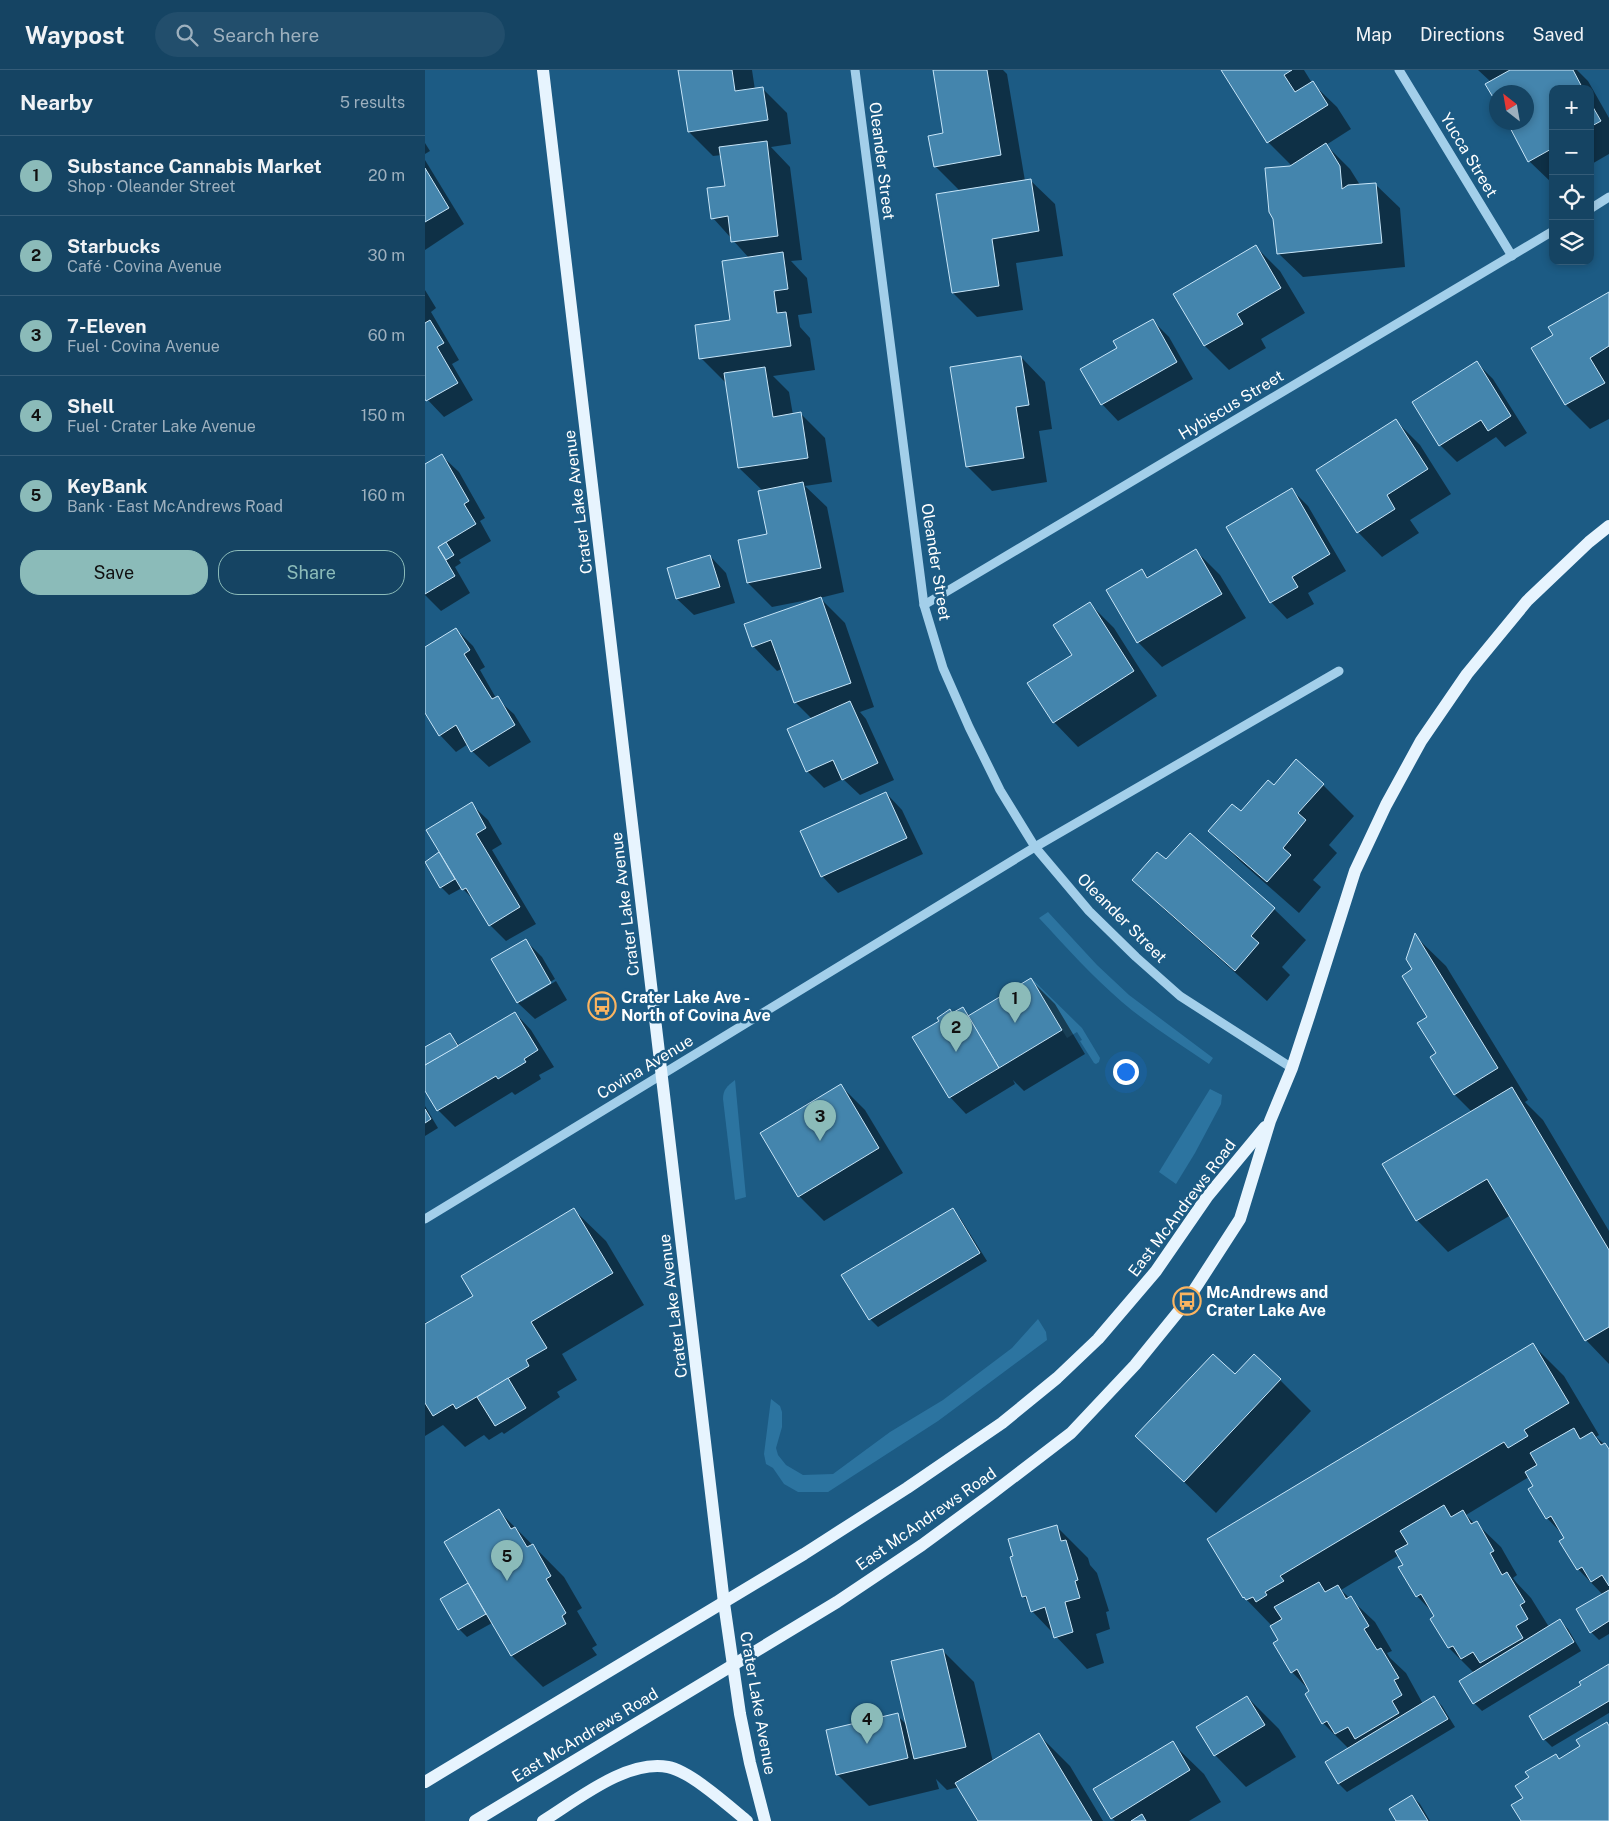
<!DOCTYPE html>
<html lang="en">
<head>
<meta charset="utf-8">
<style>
	body { margin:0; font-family:"Public Sans",sans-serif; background:#224e6c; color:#f1f3f6 }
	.controls { position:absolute; right:15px; top:15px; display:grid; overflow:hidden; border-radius:10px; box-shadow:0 2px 8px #0003 }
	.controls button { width:45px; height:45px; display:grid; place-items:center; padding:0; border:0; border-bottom:1px solid #345c78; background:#154463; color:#f1f3f6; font:25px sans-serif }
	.compass { position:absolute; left:1064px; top:15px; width:45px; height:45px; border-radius:50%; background:#154463; box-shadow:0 2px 8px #0003; rotate:329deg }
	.you { position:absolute; left:700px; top:1001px; width:18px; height:18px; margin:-12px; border:4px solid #fff; border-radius:50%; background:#1a73e8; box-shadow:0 0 0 8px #1a73e833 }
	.badge { display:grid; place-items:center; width:32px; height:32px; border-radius:50%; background:#8bbbb9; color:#111; font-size:16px; font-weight:700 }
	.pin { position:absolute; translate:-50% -41px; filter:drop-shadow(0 1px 2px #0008) }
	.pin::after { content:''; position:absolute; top:26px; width:18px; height:15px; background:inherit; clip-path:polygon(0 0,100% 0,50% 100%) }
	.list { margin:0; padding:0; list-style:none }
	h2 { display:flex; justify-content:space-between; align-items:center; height:65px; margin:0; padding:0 20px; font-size:21px }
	h2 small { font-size:16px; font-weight:400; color:#9db0be }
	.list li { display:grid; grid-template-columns:32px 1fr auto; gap:15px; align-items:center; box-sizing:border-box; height:80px; padding:0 20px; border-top:1px solid #345c78 }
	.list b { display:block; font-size:19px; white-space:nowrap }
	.list p { margin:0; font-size:16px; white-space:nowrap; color:#9db0be }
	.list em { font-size:16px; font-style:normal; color:#9db0be }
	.actions { display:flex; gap:10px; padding:15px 20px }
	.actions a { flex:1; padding:11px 0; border:1px solid #8bbbb9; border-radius:20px; text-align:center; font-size:18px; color:#8bbbb9 }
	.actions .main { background:#8bbbb9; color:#111 }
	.icon { flex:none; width:28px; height:28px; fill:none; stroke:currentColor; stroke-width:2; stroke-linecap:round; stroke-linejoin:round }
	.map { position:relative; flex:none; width:1184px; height:1751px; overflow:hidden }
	header { display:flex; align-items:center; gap:30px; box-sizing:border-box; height:70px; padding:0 25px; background:#154463; border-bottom:1px solid #345c78 }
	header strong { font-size:24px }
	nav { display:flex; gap:28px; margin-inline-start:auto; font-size:18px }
	.search { width:350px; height:45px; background:#224e6c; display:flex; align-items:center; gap:12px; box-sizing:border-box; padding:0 18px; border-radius:28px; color:#9db0be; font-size:19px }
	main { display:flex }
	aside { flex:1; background:#154463 }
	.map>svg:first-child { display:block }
	.green { fill:#2c74a0 }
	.shadow { fill:#0007 }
	.building { fill:#4485ad; stroke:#c7e5f8 }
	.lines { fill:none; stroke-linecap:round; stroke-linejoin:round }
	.minor { stroke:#a3cfea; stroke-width:9 }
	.major { stroke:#e7f4fe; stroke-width:12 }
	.labels { text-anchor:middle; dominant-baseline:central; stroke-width:5; stroke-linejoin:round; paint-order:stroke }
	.street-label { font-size:16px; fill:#fff; stroke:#1c5b84 }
	.poi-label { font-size:16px; font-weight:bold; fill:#fff; stroke:#1c5b84; text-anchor:start }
</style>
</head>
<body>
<header>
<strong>Waypost</strong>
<div class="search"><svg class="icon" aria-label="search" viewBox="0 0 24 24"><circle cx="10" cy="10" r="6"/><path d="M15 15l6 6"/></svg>Search here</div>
<nav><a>Map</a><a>Directions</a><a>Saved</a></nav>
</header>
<main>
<aside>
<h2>Nearby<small>5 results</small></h2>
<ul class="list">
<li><span class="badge">1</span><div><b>Substance Cannabis Market</b><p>Shop · Oleander Street</p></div><em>20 m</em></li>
<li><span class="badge">2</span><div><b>Starbucks</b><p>Café · Covina Avenue</p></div><em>30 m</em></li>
<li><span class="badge">3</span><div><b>7-Eleven</b><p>Fuel · Covina Avenue</p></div><em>60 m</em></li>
<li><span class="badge">4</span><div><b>Shell</b><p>Fuel · Crater Lake Avenue</p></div><em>150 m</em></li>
<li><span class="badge">5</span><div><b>KeyBank</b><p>Bank · East McAndrews Road</p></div><em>160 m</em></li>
</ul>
<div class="actions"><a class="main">Save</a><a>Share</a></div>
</aside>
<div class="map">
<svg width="1184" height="1751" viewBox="0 0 1184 1751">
	<rect width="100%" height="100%" fill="#1c5b84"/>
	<!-- green -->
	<g class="green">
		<path d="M623 842 672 895 704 925 788 988 784 994C755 974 724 955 697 932 667 906 641 877 614 848Z"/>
		<path d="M606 908 657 958 675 988 674 992 671 994 669 993 655 971 657 970 652 962 642 968Z"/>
		<path d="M310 1010 321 1127 310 1130 298 1029C298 1020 302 1016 310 1010Z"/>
		<path d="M785 1019 797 1025 796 1034 770 1083 751 1114 734 1102Z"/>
		<path d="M613 1249 621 1262 622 1270 513 1351 403 1422H373L359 1414 348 1398 341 1394 339 1384 346 1329 355 1336 357 1342V1357L351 1378 353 1385 361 1395 378 1405 408 1404 465 1362 518 1330 587 1278Z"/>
	</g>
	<!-- shadow -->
	<g class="shadow">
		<path d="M255 0H327L330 20 338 19 362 43 366 74 346 77 365 97 377 190 366 191 382 208 387 243 373 245 375 257 385 268 390 300 348 306 364 322 368 345 376 344 400 368 407 412 380 416 402 437 419 522 395 528 420 553 449 637 435 642 441 649 469 710 435 725 418 709 399 718 382 701 387 649 370 632 357 599 352 601 328 576 394 529 393 528 347 537 323 513 315 471 343 465 338 421 314 398 302 312H300L276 288 307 252 324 188 288 148 301 117 297 85 288 86 264 62Z"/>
		<path d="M509 0H578L582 4 600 111 605 110 630 134 638 186 591 193 598 240 552 247 528 223 535 121 510 96 520 64Z"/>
		<path d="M798 0H879L887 13 912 37 926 59 901 75 925 99 935 115 950 114 975 138 980 197 878 207 853 183 867 96 843 72Z"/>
		<path d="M1053 0H1152L1163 11 1184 48V84L1165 95V19H1128V114L1104 91 1102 22H1072L1066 12Z"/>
		<path d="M0 73 5 81 0 84Z"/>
		<path d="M0 90 39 154 0 180Z"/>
		<path d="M831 177 855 201 880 243 836 269 841 278 804 300 780 276 750 224Z"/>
		<path d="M0 220 11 238 6 242 34 290 27 294 48 330 19 347 0 327Z"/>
		<path d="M1184 223V349L1165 359 1141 335 1108 278 1130 265Z"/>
		<path d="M728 251 744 267 768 309 693 351 677 334 694 278Z"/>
		<path d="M596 287 620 312 627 359 614 361 622 412 567 421 542 396Z"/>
		<path d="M1052 293 1068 309 1102 363 1080 377 1071 367 1032 392 1015 375 989 333Z"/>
		<path d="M971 351 995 375 1026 424 985 450 994 463 957 487 933 462Z"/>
		<path d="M17 386 34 402 60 448 55 451 66 471 34 490 36 493 30 497 45 523 16 541 0 525V396Z"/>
		<path d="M867 420 883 436 921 501 883 523 889 534 862 549 846 532Z"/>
		<path d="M771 481 795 505 821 548 737 597 713 572 717 501 724 508Z"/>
		<path d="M285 486 301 503 310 533 269 545 252 529Z"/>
		<path d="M665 534 689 558 732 626 653 677 629 652 604 613 649 585Z"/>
		<path d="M31 559 48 576 60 597 55 600 71 628 89 644 106 672 64 697 47 681 43 674 31 682 15 665 0 640V578Z"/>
		<path d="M898 715 929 746 904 775 912 783 888 810 896 817 874 843 816 792 785 761 816 743 849 717Z"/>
		<path d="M461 723 477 740 498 784 413 823 397 806Z"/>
		<path d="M46 734 63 750 77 774 67 780 111 854 81 871 65 855 52 833 37 818 24 825 16 817 1 791 14 784 18 788Z"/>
		<path d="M765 764 849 839 881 870 857 897 865 905 842 931 741 841 709 810 741 791Z"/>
		<path d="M990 866 1021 896 1103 1030 1100 1032 1118 1050 1184 1161V1294L1161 1270 1086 1145 1023 1182 992 1150 1047 1042 1030 1025 1007 987 1013 984 1004 947 989 900Z"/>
		<path d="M101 871 117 887 130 909 96 930V932L131 911 142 930 110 949 93 933 68 890Z"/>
		<path d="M606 910 630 934 660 984 599 1021 588 1010 590 1014 541 1044 525 1027 537 939 545 946Z"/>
		<path d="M90 943 106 960 129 997 114 1005 116 1009 90 1025 87 1022 30 1057 13 1040 0 1018V979L24 964 35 976Z"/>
		<path d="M416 1016 440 1040 478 1103 399 1151 374 1126 337 1064Z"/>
		<path d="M0 1036 13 1058 0 1066Z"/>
		<path d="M149 1140 181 1171 219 1235 137 1284 152 1310 132 1322 135 1327 79 1364 77 1362 64 1370 59 1365 40 1377 18 1355 0 1366V1252L2 1254 50 1226Z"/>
		<path d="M527 1140 535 1148 562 1191 453 1257 445 1249Z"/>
		<path d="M1108 1275 1139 1306 1174 1365 1171 1367 1184 1378V1564L1174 1570 1166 1562 1178 1525 1153 1499 1141 1468 1122 1448 1104 1407 1041 1445 1050 1454 1051 1453 1076 1477 1092 1505 1088 1508 1091 1512 1106 1528 1124 1557 1135 1551 1143 1559 1156 1581 1057 1641 1049 1633 1035 1612 1049 1603 1024 1578 1009 1544 992 1526 980 1495 974 1485 916 1520 950 1552 967 1581 962 1583 965 1588 981 1603 998 1634 1009 1628 1017 1636 1030 1657 922 1722 914 1714 901 1692 924 1679 898 1653 886 1622 867 1602 855 1570 847 1556 819 1527 784 1469Z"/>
		<path d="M810 1306 855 1310 886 1341 791 1443 712 1366Z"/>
		<path d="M74 1441 139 1507 157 1538 152 1541 172 1575 167 1578 172 1585 118 1617 87 1586 67 1553 42 1567 34 1559 17 1529 42 1515 47 1519Z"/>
		<path d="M631 1456 663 1488 665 1495 672 1503 684 1541 681 1542 685 1559 671 1564 679 1593 662 1599 607 1541 604 1533 598 1526Z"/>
		<path d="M517 1580 549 1612 568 1692 614 1665 645 1696 678 1751H555L534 1717 522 1720 511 1709 514 1719 444 1736 412 1704 472 1645 482 1655Z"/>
		<path d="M1184 1596V1643L1127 1677 1119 1669 1158 1616Z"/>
		<path d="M822 1627 854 1659 871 1687 821 1717 790 1685Z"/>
		<path d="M747 1673 779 1704 796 1732 764 1751H690L687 1748Z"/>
		<path d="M987 1726 995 1734 1005 1751H972Z"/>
	</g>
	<!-- building -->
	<g class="building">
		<path d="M253 0H307L310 21 338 17 343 50 263 62Z"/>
		<path d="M508 0H562L576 85 509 97 503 66 518 63Z"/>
		<path d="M796 0H867L859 5 870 22 888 11 903 35 842 73Z"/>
		<path d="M1085 0H1148L1158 19H1128V78L1103 92 1082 52H1102V22H1072V34L1060 14Z"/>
		<path d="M1165 32 1176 51 1165 57Z"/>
		<path d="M342 71 353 166 306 172 303 146 286 149 282 118 300 116 294 77Z"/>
		<path d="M901 73 915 96 917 119 923 115 951 113 957 173 852 184 848 149 844 142 840 98 865 96Z"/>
		<path d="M0 98 24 138 0 152Z"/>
		<path d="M606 109 614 161 567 169 574 216 527 223 511 124Z"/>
		<path d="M831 175 856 218 812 244 818 254 779 276 748 224Z"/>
		<path d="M358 182 363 219 349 221 352 243 361 242 366 276 274 289 270 255 305 250 297 191Z"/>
		<path d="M1184 222V276L1165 288 1180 313 1140 335 1106 278 1128 265 1123 257Z"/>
		<path d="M728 249 752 292 676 335 655 299 692 278 688 271Z"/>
		<path d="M5 250 19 273 12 277 33 313 1 331 0 329V253Z"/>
		<path d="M596 286 604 335 591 337 599 388 541 397 525 297Z"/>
		<path d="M1052 291 1086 346 1063 361 1056 350 1014 376 987 332Z"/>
		<path d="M340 297 348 347 376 342 383 388 313 398 299 303Z"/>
		<path d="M971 349 1003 399 962 425 970 439 932 463 891 400Z"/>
		<path d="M17 384 44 431 39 434 51 454 13 477 30 506 0 524V394Z"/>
		<path d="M378 412 396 498 322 513 313 470 342 464 333 421Z"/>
		<path d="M867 418 905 484 867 507 873 517 845 533 801 457Z"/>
		<path d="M21 472 29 485 21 490 13 477Z"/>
		<path d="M771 479 797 524 712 573 681 520 717 499 722 508Z"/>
		<path d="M285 485 295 517 251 529 242 498Z"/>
		<path d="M396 527 426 613 369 633 346 570 327 577 319 554Z"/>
		<path d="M665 532 709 601 628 653 602 613 647 585 628 555Z"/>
		<path d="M31 558 45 580 39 584 67 629 73 626 90 655 46 682 31 655 14 666 0 643V577Z"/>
		<path d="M425 631 453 693 417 710 408 690 381 702 362 659Z"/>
		<path d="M871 689 899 714 873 743 881 750 858 778 866 785 842 812 783 761 807 734 816 741 843 710 849 715Z"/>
		<path d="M461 722 482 768 396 807 375 761Z"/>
		<path d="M47 732 61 758 51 764 95 837 64 856 41 818 37 820 1 760Z"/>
		<path d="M765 763 850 838 826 866 834 873 810 901 707 810 732 782 741 789Z"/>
		<path d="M14 782 30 809 15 818 0 792Z"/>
		<path d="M990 863 1073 998 1029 1025 1005 987 1011 983 992 953 1002 947 977 906 987 899 981 889Z"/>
		<path d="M101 869 126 913 92 933 66 889Z"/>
		<path d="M606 908 637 960 574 998 543 946Z"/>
		<path d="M538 937 574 998 524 1028 487 967 514 951 512 948 525 939 527 943Z"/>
		<path d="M90 942 113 980 99 989 101 992 73 1009 71 1006 12 1041 0 1021V995Z"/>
		<path d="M25 963 33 976 0 995V977Z"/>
		<path d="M416 1014 454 1078 373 1127 335 1063Z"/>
		<path d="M1087 1017 1184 1180V1257L1160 1271 1062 1109 991 1151 957 1094Z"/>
		<path d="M0 1039 6 1049 0 1053Z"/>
		<path d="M149 1138 188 1203 106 1252 122 1278 101 1290 104 1296 31 1339 28 1334 8 1346 0 1333V1254L48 1226 36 1206Z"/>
		<path d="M528 1138 555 1183 444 1250 416 1205Z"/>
		<path d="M1108 1273 1144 1333 1099 1360 1103 1366 1083 1378 1079 1372 855 1506 859 1511 840 1522 842 1525 831 1532 828 1527 821 1530 819 1527 818 1528 782 1469Z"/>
		<path d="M788 1284 810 1304 829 1284 856 1309 759 1412 710 1366Z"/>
		<path d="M83 1308 101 1338 70 1356 52 1327Z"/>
		<path d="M1149 1358 1155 1369 1167 1362 1176 1375 1180 1373 1184 1379V1516L1177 1505 1166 1512 1157 1497 1152 1500 1134 1471 1139 1468 1126 1446 1121 1449 1103 1419 1108 1416 1100 1402 1112 1395 1105 1383Z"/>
		<path d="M1019 1435 1026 1447 1038 1440 1046 1454 1052 1451 1069 1481 1065 1483 1077 1505 1082 1502 1100 1532 1095 1535 1103 1549 1091 1556 1098 1568 1055 1593 1048 1582 1036 1589 1028 1576 1023 1578 1005 1549 1009 1546 996 1524 991 1527 973 1497 978 1495 970 1481 983 1474 975 1461Z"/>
		<path d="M74 1439 86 1459 90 1457 102 1477 108 1474 126 1506 121 1509 141 1543 137 1546 141 1554 86 1586 19 1472Z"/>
		<path d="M632 1455 636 1471 641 1470 653 1510 650 1511 655 1528 640 1532 648 1562 629 1568 620 1537 606 1542 601 1526 597 1527 585 1487 588 1486 583 1469Z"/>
		<path d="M894 1512 900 1522 913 1515 921 1529 926 1526 944 1556 939 1559 952 1580 956 1578 974 1608 969 1610 977 1625 967 1631 974 1643 930 1669 923 1657 910 1664 902 1651 897 1654 880 1624 884 1621 872 1599 866 1603 848 1573 853 1570 845 1556 857 1549 849 1537Z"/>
		<path d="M43 1513 61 1544 33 1560 15 1529Z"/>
		<path d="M1184 1520V1551L1165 1563 1151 1539Z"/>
		<path d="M1135 1549 1149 1572 1048 1634 1034 1611Z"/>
		<path d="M518 1579 541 1677 489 1689 466 1591Z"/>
		<path d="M1184 1594V1631L1118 1670 1104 1646 1156 1615 1154 1612Z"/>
		<path d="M822 1626 840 1655 789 1686 771 1657Z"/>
		<path d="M1009 1626 1023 1649 913 1714 900 1692Z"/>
		<path d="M473 1643 483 1688 411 1705 401 1660Z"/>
		<path d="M1182 1652 1184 1656V1751H1096L1086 1735 1098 1728 1090 1716 1104 1707 1100 1702 1131 1684 1134 1689 1155 1676 1151 1670Z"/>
		<path d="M614 1663 667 1751H553L530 1713Z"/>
		<path d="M748 1671 765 1700 686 1749 668 1719Z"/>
		<path d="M987 1725 1003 1751H971L964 1739Z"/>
		<path d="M717 1744 721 1751H706Z"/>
	</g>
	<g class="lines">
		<!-- minor -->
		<g class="minor">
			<path d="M430 0 499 535 518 598 544 657 575 720 610 777 664 841 711 887 755 926 867 998"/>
			<path d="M974 0 1087 186"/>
			<path d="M1165 139 1184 127"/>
			<path d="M499 535 1128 161"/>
			<path d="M0 1149 610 777 914 601"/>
		</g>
		<!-- major -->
		<g class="major">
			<path d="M118 0 299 1533 315 1644 325 1693 340 1751"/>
			<path d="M0 1712 379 1484 482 1418 577 1353 632 1308 673 1269 731 1201 782 1127 840 1057"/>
			<path d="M50 1751 412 1532 497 1475 565 1425 646 1363 710 1295 762 1231 815 1149 845 1051 867 998 886 940 930 801 961 735 996 671 1042 604 1102 531 1164 472 1184 456"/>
			<path d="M118 1751C152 1730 202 1689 243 1697 265 1701 304 1736 322 1751"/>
		</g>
	</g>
	<!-- icons -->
	<defs>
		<g id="bus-ring" transform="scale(1.4375)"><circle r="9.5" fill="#1c5b84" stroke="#fbb460" stroke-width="1.5"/><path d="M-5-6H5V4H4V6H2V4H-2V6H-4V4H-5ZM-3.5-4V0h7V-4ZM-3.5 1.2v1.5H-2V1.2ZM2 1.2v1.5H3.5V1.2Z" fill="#fbb460"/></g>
	</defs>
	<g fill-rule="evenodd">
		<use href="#bus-ring" x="177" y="936"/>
		<use href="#bus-ring" x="762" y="1231"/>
	</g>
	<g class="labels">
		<!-- street labels -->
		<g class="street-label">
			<text transform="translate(1044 85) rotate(59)">Yucca Street</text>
			<text transform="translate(457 91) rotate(83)">Oleander Street</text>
			<text transform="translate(806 335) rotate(-31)">Hybiscus Street</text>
			<text transform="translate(153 432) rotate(-97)">Crater Lake Avenue</text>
			<text transform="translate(511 492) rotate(81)">Oleander Street</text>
			<text transform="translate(200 834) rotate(-97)">Crater Lake Avenue</text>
			<text transform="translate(697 848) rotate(45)">Oleander Street</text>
			<text transform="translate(220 997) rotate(-31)">Covina Avenue</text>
			<text transform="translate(757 1138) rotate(-53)">East McAndrews Road</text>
			<text transform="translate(248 1236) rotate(-97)">Crater Lake Avenue</text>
			<text transform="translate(501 1449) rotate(-35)">East McAndrews Road</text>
			<text transform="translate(333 1633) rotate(80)">Crater Lake Avenue</text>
			<text transform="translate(160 1665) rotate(-31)">East McAndrews Road</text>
		</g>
		<!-- poi labels -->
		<g class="poi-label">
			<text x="196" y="927">Crater Lake Ave -<tspan x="196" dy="18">North of Covina Ave</tspan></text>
			<text x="781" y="1222">McAndrews and<tspan x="781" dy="18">Crater Lake Ave</tspan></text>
		</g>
	</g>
</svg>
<div class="controls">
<button>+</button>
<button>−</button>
<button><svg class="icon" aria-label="locate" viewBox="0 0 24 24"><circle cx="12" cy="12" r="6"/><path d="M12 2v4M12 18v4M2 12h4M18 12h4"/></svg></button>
<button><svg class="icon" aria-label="layers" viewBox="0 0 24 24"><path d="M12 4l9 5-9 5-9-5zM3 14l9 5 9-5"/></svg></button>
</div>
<svg class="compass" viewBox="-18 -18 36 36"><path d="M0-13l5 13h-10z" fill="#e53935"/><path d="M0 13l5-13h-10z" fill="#9db0be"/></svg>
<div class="you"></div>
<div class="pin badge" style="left:590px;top:953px">1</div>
<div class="pin badge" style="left:531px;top:982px">2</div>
<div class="pin badge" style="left:395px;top:1071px">3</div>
<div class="pin badge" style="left:442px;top:1674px">4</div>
<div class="pin badge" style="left:82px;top:1511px">5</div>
</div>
</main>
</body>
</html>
